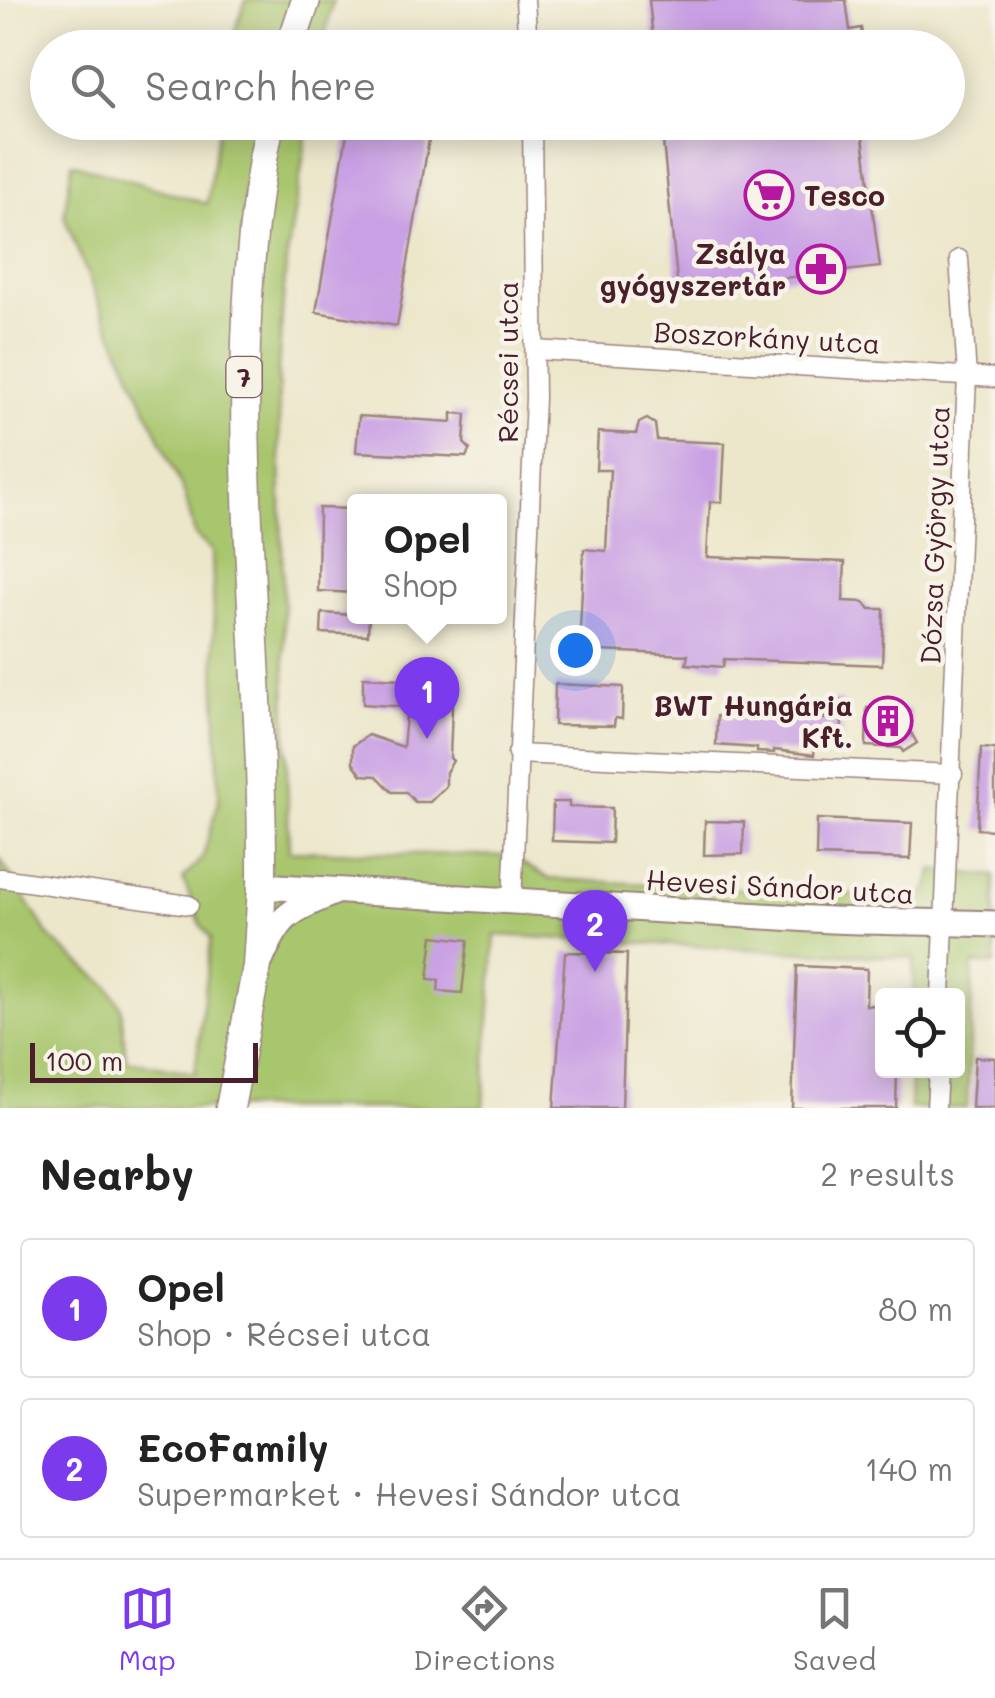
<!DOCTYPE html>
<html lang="en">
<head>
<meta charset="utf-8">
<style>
	body { margin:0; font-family:Mali,sans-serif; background:#f2f2f2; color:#222 }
	.controls { position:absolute; right:30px; bottom:30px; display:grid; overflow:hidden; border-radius:10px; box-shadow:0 5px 25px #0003 }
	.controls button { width:90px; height:90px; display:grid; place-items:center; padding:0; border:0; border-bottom:2px solid #e0e0e0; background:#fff; color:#222; font:50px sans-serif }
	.scale { position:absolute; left:30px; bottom:25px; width:228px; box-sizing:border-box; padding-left:10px; border:5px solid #4a1f2b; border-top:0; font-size:28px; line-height:35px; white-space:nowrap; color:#4a1f2b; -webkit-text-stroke:8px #f7f3e8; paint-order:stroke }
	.you { position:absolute; left:575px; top:650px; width:35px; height:35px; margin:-25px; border:8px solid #fff; border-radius:50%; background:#1a73e8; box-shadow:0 0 0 15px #1a73e833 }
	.badge { display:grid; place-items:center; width:65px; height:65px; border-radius:50%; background:#7c3aed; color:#fff; font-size:32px; font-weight:700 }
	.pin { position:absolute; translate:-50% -82px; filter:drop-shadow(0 2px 5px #0008) }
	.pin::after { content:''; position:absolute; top:52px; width:35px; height:30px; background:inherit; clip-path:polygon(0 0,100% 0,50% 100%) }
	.popup { position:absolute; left:347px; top:494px; width:160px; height:130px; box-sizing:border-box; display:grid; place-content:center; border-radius:10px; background:#fff; filter:drop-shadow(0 2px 8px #0005); font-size:32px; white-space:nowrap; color:#767676 }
	.popup b { font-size:38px; color:#222 }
	.popup::after { content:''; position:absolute; left:50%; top:100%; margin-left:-20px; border:20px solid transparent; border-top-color:#fff }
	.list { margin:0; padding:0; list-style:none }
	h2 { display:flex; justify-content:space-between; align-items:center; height:130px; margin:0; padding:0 40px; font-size:42px }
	h2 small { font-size:32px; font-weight:400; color:#767676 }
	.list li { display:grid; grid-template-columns:65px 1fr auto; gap:30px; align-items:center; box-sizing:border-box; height:140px; margin:0 20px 20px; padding:0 20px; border:2px solid #e0e0e0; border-radius:10px }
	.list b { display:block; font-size:38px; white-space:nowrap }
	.list p { margin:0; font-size:32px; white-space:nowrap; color:#767676 }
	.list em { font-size:32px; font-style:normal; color:#767676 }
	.icon { flex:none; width:55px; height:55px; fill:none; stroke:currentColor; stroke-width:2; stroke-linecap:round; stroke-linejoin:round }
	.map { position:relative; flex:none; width:995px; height:1108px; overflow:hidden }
	.search { position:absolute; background:#fff; box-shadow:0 5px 25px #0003; left:30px; right:30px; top:30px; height:110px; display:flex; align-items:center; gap:25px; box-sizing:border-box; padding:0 35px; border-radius:55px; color:#767676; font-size:38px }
	.sheet { height:450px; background:#fff }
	nav { display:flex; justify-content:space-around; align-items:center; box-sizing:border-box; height:140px; border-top:2px solid #e0e0e0; background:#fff; font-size:28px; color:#767676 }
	nav a { display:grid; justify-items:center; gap:5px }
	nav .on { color:#7c3aed }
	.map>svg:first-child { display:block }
	.green { fill:#a8c66d; stroke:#79724c; stroke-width:2.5 }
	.building { fill:#c9a0e4 }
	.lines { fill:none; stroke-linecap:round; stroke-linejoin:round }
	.street-casing { stroke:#9b837b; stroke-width:21 }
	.secondary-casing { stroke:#9b837b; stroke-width:29 }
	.primary-casing { stroke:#9b837b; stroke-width:31 }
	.street { stroke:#fff; stroke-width:18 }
	.secondary { stroke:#fff; stroke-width:25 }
	.primary { stroke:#fff; stroke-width:28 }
	.labels { text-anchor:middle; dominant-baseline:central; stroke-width:9; stroke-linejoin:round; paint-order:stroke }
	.shield { fill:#f7f3e8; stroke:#7e5f64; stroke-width:2.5 }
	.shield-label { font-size:25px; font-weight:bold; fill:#4a1f2b }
	.poi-label { font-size:28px; font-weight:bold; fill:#4a1f2b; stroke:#f7f3e8; text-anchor:end }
	.street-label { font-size:28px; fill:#4a1f2b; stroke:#f7f3e8 }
</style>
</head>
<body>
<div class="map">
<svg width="995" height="1108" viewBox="0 0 995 1108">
	<rect width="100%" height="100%" fill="#f7f3e8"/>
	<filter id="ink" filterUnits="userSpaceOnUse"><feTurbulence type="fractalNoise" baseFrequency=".01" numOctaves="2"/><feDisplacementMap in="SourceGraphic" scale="20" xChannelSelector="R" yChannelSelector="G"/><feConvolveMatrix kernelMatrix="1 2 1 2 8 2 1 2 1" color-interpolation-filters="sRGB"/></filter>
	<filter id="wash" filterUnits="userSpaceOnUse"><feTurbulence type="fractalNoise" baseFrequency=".0048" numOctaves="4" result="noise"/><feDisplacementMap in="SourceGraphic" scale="40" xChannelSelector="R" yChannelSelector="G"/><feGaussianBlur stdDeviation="2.25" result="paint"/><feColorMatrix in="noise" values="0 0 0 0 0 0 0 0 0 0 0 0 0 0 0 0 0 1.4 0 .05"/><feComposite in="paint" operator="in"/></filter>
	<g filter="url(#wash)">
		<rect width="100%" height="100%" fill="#ece7cb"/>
		<!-- green -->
		<g class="green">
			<path d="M246 0H333L322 47 229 48Z"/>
			<path d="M219 123H309L286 262 278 368 289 851 510 856 550 879 915 898 928 890 933 870 995 876V964H973L967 1108H910L911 1071 958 1070V996L913 995 914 958 495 935 483 1108H0V859L51 939 108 986 121 1007 126 1060 195 1073 211 938 201 925 183 879 203 857 219 800 212 551 195 535 185 495 98 301 64 216 72 163 207 204Z"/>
		</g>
		<g id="blocks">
			<!-- building -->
			<g class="building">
				<path d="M649 0H846L850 30 861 28 864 48H654Z"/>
				<path d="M349 122H432L397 326 316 312Z"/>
				<path d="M661 122H861L880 267 678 290Z"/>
				<path d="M452 413 466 414 464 443 470 449 466 457 356 452 359 416 452 422Z"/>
				<path d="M647 419 655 424 657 440 725 443 722 502H710L707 557 845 562 843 601 864 602 870 609H884L882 665 724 659 723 667 686 664 688 655 579 650 584 549 606 551 610 470H596L598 432 636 434 639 423Z"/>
				<path d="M319 508 354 509V593L318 591Z"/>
				<path d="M322 613 369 616 368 635 321 633Z"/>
				<path d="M363 677 453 682 450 758 453 761 446 772V786L430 802H415L406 792H392L377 776 362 775 353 763V746L368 735 403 747 407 707 363 704Z"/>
				<path d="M555 684 623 687 622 719 615 718 614 726 554 725Z"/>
				<path d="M826 700 843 701 841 739 816 737 814 755 774 750V753L757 752V748L716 745 717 716 825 719Z"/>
				<path d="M867 708 910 710V731L917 743 903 752 901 748 866 746Z"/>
				<path d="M981 748 995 749V830L977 829Z"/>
				<path d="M553 802H569V807L612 808 611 843 552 841Z"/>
				<path d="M817 819 912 823 910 859 816 856Z"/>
				<path d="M705 821 744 822 743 854 704 855Z"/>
				<path d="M433 936 468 940 462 993 438 991 439 980 428 979Z"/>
				<path d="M565 952 627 954 622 1108H554Z"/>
				<path d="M797 966 867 969 866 1005 881 1006 882 1070H897L896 1108H792Z"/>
				<path d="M975 1057 995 1058V1108H972Z"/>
			</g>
		</g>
	</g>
	<g filter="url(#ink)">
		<use href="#blocks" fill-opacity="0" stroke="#9b837b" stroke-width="2.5"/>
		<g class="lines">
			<!-- street casing -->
			<g class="street-casing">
				<g id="street">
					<path d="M525 0 528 48"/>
					<path d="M536 350 995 378"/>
					<path d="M517 754 953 774"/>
					<path d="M0 878 189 905"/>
					<path d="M512 902 535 398 532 122"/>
					<path d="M941 996 967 376 959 259"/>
					<path d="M936 1108 938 1070"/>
				</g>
			</g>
			<!-- secondary casing -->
			<g class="secondary-casing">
				<g id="secondary">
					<path d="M262 886C440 895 618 906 796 918 863 923 929 921 995 924"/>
					<path d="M261 959C281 913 289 912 334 892"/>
				</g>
			</g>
			<!-- primary casing -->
			<g class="primary-casing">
				<g id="primary">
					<path d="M290 48 306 0"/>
					<path d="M230 1108 257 966 262 886C264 631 218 375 270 122"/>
				</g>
			</g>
			<!-- street -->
			<use href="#street" class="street"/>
			<!-- secondary -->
			<use href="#secondary" class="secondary"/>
			<!-- primary -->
			<use href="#primary" class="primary"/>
		</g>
	</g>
	<!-- icons -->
	<defs>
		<g id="supermarket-ring" transform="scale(2.5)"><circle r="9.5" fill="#f7f3e8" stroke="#b5179e" stroke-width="1.5"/><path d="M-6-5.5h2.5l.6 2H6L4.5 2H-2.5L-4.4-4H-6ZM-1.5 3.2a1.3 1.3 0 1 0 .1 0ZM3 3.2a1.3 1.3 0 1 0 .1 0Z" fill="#b5179e"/></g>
		<g id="pharmacy-ring" transform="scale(2.5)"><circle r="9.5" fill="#f7f3e8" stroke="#b5179e" stroke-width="1.5"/><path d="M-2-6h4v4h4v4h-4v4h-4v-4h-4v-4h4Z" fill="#b5179e"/></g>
		<g id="building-ring" transform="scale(2.5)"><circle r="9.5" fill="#f7f3e8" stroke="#b5179e" stroke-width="1.5"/><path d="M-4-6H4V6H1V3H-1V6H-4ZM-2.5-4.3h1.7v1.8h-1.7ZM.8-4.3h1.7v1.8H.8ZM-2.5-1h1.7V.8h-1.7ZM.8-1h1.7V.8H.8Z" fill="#b5179e"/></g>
	</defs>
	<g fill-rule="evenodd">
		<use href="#supermarket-ring" x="769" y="195"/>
		<use href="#pharmacy-ring" x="821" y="269"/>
		<use href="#building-ring" x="888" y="721"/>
	</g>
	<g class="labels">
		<!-- shield labels -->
		<rect class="shield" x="226.5" y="357" width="35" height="40" rx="8"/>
		<g class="shield-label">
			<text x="244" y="377">7</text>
		</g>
		<!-- poi labels -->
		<g class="poi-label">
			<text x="804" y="195" text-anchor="start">Tesco</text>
			<text x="786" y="253">Zsálya<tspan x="786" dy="32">gyógyszertár</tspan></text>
			<text x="853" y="705">BWT Hungária<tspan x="853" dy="32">Kft.</tspan></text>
		</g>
		<!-- street labels -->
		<g class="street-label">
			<text transform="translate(767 337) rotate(3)">Boszorkány utca</text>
			<text transform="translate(507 362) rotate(-90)">Récsei utca</text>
			<text transform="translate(934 535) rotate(-88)">Dózsa György utca</text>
			<text transform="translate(780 886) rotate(3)">Hevesi Sándor utca</text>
		</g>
	</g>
</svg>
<div class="controls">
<button><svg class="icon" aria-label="locate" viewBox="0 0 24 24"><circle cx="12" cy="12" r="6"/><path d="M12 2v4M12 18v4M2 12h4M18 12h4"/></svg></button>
</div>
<div class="scale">100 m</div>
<div class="you"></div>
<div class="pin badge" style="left:427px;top:739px">1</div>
<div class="popup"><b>Opel</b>Shop</div>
<div class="pin badge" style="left:595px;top:972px">2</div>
<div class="search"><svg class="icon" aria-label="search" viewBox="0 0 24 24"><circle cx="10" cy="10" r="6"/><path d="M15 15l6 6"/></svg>Search here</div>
</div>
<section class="sheet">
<h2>Nearby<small>2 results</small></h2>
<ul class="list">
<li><span class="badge">1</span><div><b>Opel</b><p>Shop · Récsei utca</p></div><em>80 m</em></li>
<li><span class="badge">2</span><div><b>EcoFamily</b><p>Supermarket · Hevesi Sándor utca</p></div><em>140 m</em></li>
</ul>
</section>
<nav>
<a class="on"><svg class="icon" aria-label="map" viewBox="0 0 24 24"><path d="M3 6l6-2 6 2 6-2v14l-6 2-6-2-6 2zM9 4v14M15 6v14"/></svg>Map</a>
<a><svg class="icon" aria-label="directions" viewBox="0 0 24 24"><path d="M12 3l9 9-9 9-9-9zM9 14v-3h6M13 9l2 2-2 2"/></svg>Directions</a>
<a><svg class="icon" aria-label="saved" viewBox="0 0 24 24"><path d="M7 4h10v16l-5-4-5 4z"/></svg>Saved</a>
</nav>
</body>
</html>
